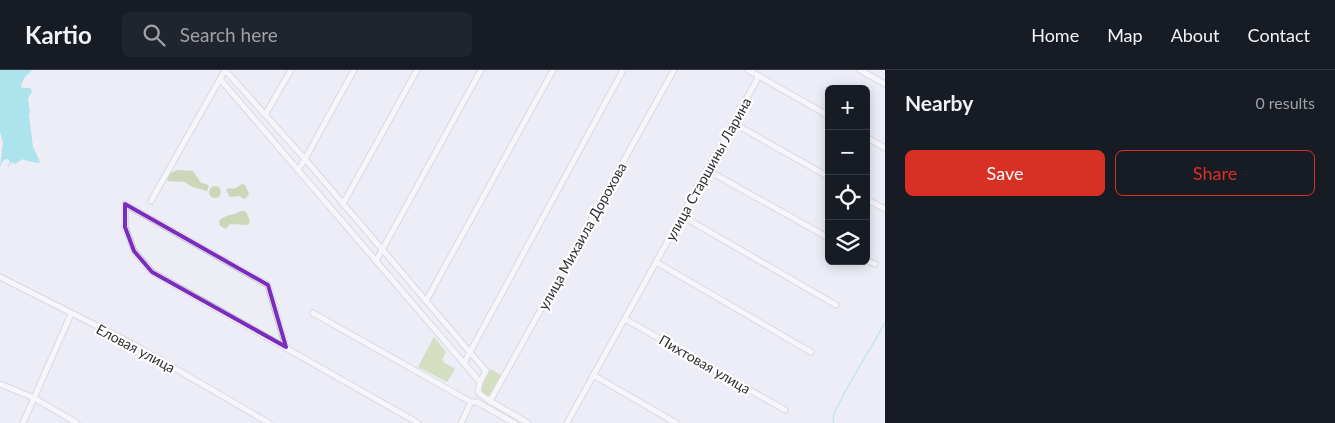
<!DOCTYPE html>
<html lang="en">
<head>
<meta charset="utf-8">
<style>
	body { margin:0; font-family:Lato,sans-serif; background:#20242c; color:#f1f3f6 }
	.controls { position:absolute; right:15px; top:15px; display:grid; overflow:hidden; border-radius:8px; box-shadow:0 2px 12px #0003 }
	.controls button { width:45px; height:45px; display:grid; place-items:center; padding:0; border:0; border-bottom:1px solid #363941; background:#171b24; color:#f1f3f6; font:25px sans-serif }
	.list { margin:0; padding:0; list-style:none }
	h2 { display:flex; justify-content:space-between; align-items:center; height:65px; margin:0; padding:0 20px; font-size:21px }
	h2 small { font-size:16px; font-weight:400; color:#9ea1a6 }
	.actions { display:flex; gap:10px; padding:15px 20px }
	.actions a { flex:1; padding:11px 0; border:1px solid #d93025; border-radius:8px; text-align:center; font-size:18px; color:#d93025 }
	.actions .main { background:#d93025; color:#fff }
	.icon { flex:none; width:28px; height:28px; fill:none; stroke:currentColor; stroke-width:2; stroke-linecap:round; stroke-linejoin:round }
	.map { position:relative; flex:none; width:885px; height:353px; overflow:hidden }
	header { display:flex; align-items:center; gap:30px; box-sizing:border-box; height:70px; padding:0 25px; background:#171b24; border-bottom:1px solid #363941 }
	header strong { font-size:24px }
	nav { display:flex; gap:28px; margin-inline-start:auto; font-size:18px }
	.search { width:350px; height:45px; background:#20242c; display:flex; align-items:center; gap:12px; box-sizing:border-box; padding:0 18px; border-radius:8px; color:#9ea1a6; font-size:19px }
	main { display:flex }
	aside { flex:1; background:#171b24 }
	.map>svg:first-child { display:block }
	.green { fill:#b5cd81 }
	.forest { fill:#a3bc6d }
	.water { fill:#5ed8e0 }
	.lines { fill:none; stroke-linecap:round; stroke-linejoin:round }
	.stream { stroke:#5ed8e0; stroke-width:1 }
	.minor-casing { stroke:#c0c1c9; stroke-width:7 }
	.minor { stroke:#fff; stroke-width:5 }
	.marked { fill:none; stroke:#7b2cbf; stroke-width:4; stroke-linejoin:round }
	.labels { text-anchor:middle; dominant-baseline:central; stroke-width:4.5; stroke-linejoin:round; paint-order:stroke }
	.street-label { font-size:14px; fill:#2d2e31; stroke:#fff }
</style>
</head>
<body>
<header>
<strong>Kartio</strong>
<div class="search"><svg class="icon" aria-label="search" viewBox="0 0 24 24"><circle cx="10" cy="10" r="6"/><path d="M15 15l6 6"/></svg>Search here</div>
<nav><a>Home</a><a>Map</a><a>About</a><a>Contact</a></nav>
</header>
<main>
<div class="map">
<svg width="885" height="353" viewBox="0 0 885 353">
	<rect width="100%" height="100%" fill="#ecedf5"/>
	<!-- green -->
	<g class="green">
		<path d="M434 267 446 282 442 290 444 291 443 292 455 299 447 312 418 297Z"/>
		<path d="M491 299 501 305 491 324 488 327 481 323 480 318Z"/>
	</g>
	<!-- forest -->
	<g class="forest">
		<path d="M177 100 193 101 201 113 206 114 209 116 207 121 193 117 184 112 168 111 167 109V105Z"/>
		<path d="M242 114 245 115 249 124 245 129 242 128 240 126 230 127 226 120 229 118 234 119Z"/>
		<circle cx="215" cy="122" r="6"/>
		<path d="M241 141H245C248 144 248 147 250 151L248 155 230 154 226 159 220 156 219 151C225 144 233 146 241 141Z"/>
	</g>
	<!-- water -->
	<path class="water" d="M0 0H32L24 8 21 16 22 18H30L32 21 28 29 30 43 29 45 33 77 40 92 38 93 24 90 23 89 15 94 12 92 8 97 7 94 9 95 10 92 8 89C2 89 2 93 0 97L3 72 0 62Z"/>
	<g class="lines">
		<!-- stream -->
		<path class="stream" d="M833 353 834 343 847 318 885 253"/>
		<!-- minor casing -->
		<g class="minor-casing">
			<g id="minor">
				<path d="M225 0 305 89 354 0"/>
				<path d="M748 0 829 46"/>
				<path d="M860 0 885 14"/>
				<path d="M220 9 298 100"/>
				<path d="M265 45 291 0"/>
				<path d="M733 53 829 107"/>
				<path d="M866 67 885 78"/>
				<path d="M707 100 829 168"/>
				<path d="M866 129 885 139"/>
				<path d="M151 131 225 0"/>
				<path d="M343 134 417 0"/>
				<path d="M682 146 836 235"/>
				<path d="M866 190 875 194"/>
				<path d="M376 191 481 0"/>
				<path d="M656 192 811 282"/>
				<path d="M0 207 131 273 269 353"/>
				<path d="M426 231 553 0"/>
				<path d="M313 243 471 332"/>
				<path d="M625 249 785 340"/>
				<path d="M286 277 268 215 125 134V157L134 181 152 202 418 353"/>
				<path d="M464 293 623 0"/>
				<path d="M593 305 676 353"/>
				<path d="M480 312 298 100 305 89 486 301 480 312 478 321 480 324 490 331 674 0"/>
				<path d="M0 314 34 328 77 353"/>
				<path d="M490 332V331L528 353"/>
				<path d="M23 353 71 244"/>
				<path d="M461 353 471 332H477L514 353"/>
				<path d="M567 353 759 6"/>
			</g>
		</g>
		<!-- minor -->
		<use href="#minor" class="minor"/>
	</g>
	<!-- marked area -->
	<path d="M0 0H885V353H0ZM125 134 268 215 286 277 152 202 134 181 125 157Z" fill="#ecedf5" fill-opacity=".55" fill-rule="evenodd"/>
	<path class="marked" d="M125 134 268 215 286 277 152 202 134 181 125 157Z"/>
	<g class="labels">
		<!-- street labels -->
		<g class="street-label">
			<text transform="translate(708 99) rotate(-61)">улица Старшины Ларина</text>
			<text transform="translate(582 166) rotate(-61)">улица Михаила Дорохова</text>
			<text transform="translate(136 278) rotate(28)">Еловая улица</text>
			<text transform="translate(705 294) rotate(30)">Пихтовая улица</text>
		</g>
	</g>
</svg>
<div class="controls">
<button>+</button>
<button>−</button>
<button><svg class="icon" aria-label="locate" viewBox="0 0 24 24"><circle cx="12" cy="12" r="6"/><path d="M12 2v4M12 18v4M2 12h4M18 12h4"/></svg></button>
<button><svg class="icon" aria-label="layers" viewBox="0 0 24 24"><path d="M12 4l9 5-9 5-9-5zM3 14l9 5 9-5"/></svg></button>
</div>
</div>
<aside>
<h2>Nearby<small>0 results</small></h2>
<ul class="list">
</ul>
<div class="actions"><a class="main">Save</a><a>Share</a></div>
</aside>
</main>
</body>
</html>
